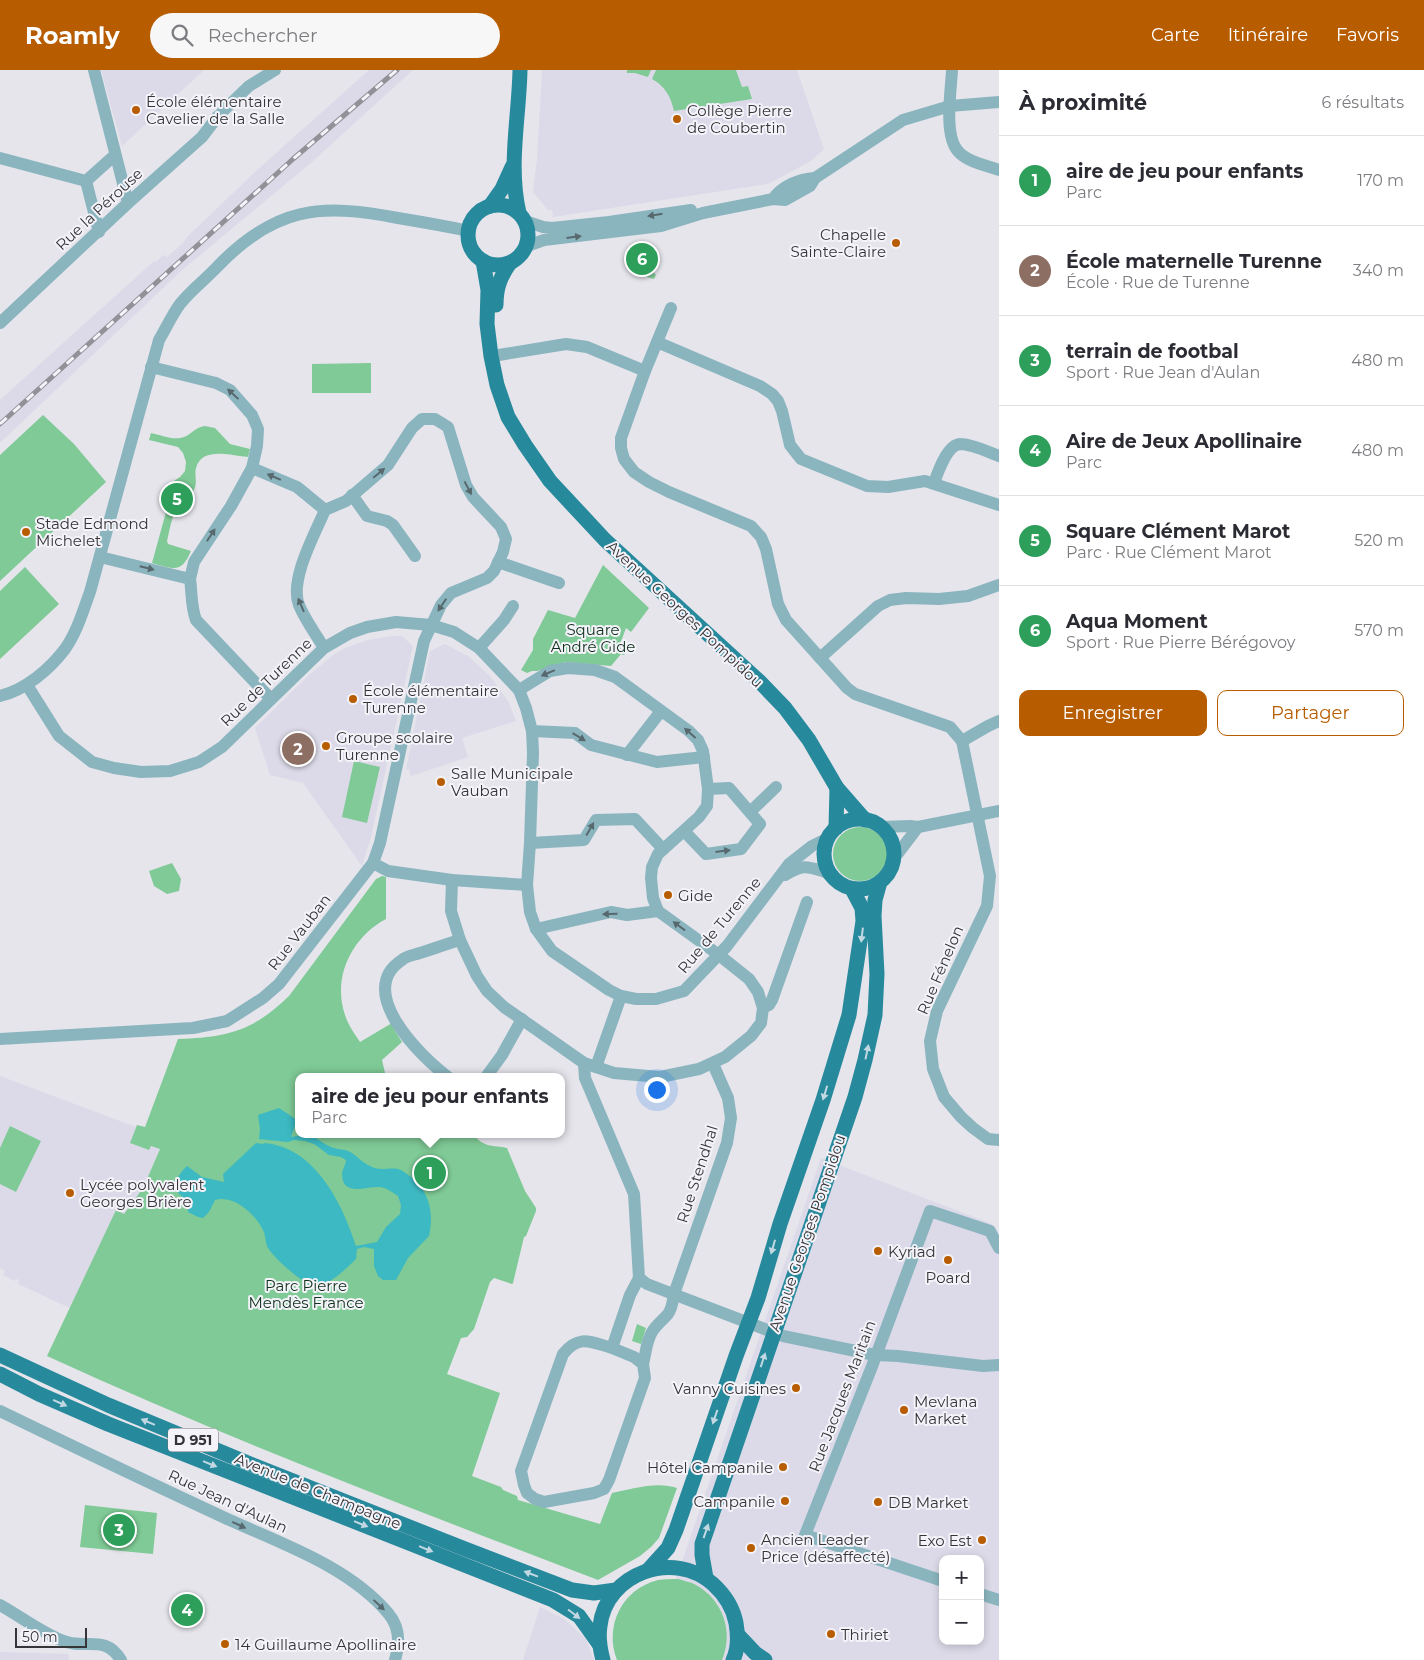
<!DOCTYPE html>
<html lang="fr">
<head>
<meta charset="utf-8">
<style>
	body { margin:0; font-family:Montserrat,sans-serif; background:#f7f7f7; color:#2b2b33 }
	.controls { position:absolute; right:15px; bottom:15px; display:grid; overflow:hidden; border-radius:10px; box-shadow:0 2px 8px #0003 }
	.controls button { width:45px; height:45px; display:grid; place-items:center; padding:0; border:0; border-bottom:1px solid #e1e1e2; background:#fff; color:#2b2b33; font:25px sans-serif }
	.scale { position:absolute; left:15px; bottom:12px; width:72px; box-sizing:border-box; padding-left:5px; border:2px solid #353538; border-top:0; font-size:14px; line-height:18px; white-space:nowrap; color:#353538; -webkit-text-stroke:4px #f4f3f9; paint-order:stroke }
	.you { position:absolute; left:656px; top:1019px; width:18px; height:18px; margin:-12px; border:4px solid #fff; border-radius:50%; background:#1a73e8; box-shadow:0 0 0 8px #1a73e833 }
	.badge { display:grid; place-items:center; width:32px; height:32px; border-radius:50%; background:#b85c00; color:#fff; font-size:16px; font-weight:700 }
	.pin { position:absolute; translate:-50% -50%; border:2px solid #fff; box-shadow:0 1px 5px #0006 }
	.popup { position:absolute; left:295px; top:1003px; width:270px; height:65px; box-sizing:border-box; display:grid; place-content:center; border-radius:10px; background:#fff; filter:drop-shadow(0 1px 4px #0005); font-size:16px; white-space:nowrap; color:#7c7c81 }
	.popup b { font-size:19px; color:#2b2b33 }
	.popup::after { content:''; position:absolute; left:50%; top:100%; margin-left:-10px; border:10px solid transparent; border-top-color:#fff }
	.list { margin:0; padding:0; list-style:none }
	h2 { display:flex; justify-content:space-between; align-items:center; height:65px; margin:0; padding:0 20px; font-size:21px }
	h2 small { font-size:16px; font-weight:400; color:#7c7c81 }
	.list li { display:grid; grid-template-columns:32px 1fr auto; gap:15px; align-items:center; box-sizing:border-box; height:90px; padding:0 20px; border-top:1px solid #e1e1e2 }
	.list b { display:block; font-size:19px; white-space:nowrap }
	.list p { margin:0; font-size:16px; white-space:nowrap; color:#7c7c81 }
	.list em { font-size:16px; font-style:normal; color:#7c7c81 }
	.actions { display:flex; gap:10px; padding:15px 20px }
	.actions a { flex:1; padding:11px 0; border:1px solid #b85c00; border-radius:10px; text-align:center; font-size:18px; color:#b85c00 }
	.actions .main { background:#b85c00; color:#fff }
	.icon { flex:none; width:28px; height:28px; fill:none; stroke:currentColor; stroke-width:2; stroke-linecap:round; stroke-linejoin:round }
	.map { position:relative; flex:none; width:999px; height:1590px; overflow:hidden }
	header { display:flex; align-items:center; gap:30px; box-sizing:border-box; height:70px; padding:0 25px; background:#b85c00; color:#fff }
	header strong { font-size:24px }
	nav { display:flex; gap:28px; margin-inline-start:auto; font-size:18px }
	.search { width:350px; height:45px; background:#f7f7f7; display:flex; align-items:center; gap:12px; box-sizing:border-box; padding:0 18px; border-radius:28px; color:#7c7c81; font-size:19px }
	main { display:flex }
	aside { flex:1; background:#fff }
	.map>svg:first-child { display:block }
	.built { fill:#dcdae8; fill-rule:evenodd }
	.green { fill:#7fca96 }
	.water { fill:#3cb9c2 }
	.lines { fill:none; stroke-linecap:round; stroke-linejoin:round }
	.minor { stroke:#8ab5bf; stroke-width:12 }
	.major { stroke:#27899c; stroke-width:15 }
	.rail-casing { stroke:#929197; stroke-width:5 }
	.rail { stroke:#f4f3f9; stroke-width:3; stroke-dasharray:9; stroke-linecap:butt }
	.oneway { fill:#57686e }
	.oneway2 { fill:#c1d8e2 }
	.poi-dot { fill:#b85c00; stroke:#f4f3f9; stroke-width:2 }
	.labels { text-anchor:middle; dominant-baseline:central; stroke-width:4; stroke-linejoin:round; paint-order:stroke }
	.shield { fill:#f4f3f9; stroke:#6e6e72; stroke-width:1 }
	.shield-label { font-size:14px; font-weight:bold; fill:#353538 }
	.poi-label { font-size:15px; fill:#353538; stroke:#f4f3f9; text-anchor:start }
	.street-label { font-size:15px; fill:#353538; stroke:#f4f3f9 }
	.park-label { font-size:15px; fill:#10311b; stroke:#f4f3f9 }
</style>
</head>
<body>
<header>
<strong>Roamly</strong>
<div class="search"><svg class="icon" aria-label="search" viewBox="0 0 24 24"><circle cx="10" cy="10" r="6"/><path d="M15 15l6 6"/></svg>Rechercher</div>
<nav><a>Carte</a><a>Itinéraire</a><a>Favoris</a></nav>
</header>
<main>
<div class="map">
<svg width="999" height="1590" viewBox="0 0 999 1590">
	<rect width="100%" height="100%" fill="#e6e5ec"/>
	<!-- built -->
	<g class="built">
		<path d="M101 0H204L122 76Z"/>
		<path d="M369 0H413L312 92 181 201 0 373V330L154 191 156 192 163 185 167 187 183 173 187 167 257 100Z"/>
		<path d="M542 0H797L824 79 811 91 768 114 553 147 552 140H548L533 122 537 89Z"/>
		<path d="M391 566H402L413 576 371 767 362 796 303 713 270 705 255 658 308 606 333 585 345 578 368 570Z"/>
		<path d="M445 574 468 586 490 606 508 631 516 651 462 668 468 687 411 706 409 699 406 700 430 581Z"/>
		<path d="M0 1006 136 1057 131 1073 149 1080 150 1076 160 1078 143 1118 138 1127 124 1144 116 1141 70 1238 18 1214 19 1210 16 1209 15 1211 3 1205 5 1201 0 1198Z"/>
		<path d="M821 1088 992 1154 999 1167V1590H648ZM943 1489H980V1571H943Z"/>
		<path d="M540 1537 564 1549 586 1569 594 1590H523Z"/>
		<path d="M0 1582 68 1584 69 1590H0Z"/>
	</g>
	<!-- green -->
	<g class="green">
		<path d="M627 0H651L648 7 635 3H627Z"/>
		<path d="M656 0H736L742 17 748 16 752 29 674 41C671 27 665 16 652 9Z"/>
		<path d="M637 178 654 184 650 194 656 196 654 203 656 205 654 209 647 207 646 203 640 204 629 200Z"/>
		<path d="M371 293V323H312V294Z"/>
		<path d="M43 345 74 374 106 412 0 511V385Z"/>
		<path d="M205 356 215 358 230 374 250 379 248 387C232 386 202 376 196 398 194 405 198 412 194 420 190 427 185 429 180 434 172 443 170 459 167 471L168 474 191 481C181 504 174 499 152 493L166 442 168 421 174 411 180 407 185 401 186 392 183 383 178 377 149 370 151 363C161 365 174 371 184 367 192 364 195 357 205 356Z"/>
		<path d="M603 495 649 538 631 562 626 558 619 577 626 583 624 585 621 584 611 596 566 592 537 601H532L527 603 521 600 533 580V569L548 540 575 548Z"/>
		<path d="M25 497 59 534 0 589V521Z"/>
		<path d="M354 691 380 697 367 753 342 747Z"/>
		<circle cx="860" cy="784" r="27"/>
		<path d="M172 793 181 809 179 821 167 824 154 816 149 801Z"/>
		<path d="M382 806 386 807V849C352 867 332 907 345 945 348 955 354 963 360 972L392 953 395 961 402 972 382 990 386 1007H299V1064H474C482 1078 494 1075 507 1078L525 1121 536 1138V1141L526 1166 524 1167 513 1213 512 1214 494 1208 490 1212 474 1259 467 1267 461 1268 447 1304 500 1323 472 1406 501 1417 503 1420 517 1426 518 1430 600 1454 612 1423C633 1419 656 1411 677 1418L659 1468 651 1477 640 1486 598 1510C413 1439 228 1369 47 1286L116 1140 124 1144 143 1118 160 1079 151 1076 149 1080 130 1073 137 1055 145 1057 178 969C228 967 253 961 289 926L376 809Z"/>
		<path d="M10 1056 41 1071 16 1122 0 1114V1078Z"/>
		<path d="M637 1254 646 1258 641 1274 632 1271Z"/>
		<path d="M85 1435 157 1443 153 1484 80 1477Z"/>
		<path d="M678 1509C684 1511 691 1512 696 1515 723 1530 734 1562 722 1590H617C604 1556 622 1519 658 1510 664 1509 671 1509 678 1509Z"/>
		<path d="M191 1536 193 1544 173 1550 171 1544Z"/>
	</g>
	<!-- water -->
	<path class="water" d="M279 1038 297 1050 291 1067C320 1062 312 1070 334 1078 341 1080 346 1079 352 1083 358 1087 362 1092 368 1095 380 1102 387 1097 398 1099 402 1100 407 1104 411 1107 430 1122 434 1144 429 1166L408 1188 396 1210H383L378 1206 374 1196V1179L364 1177 357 1179 356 1189C348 1197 330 1214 319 1216 306 1218 275 1189 268 1178 265 1173 266 1166 263 1160 255 1144 234 1124 215 1130L209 1142 203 1148 198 1147 188 1142 189 1132 179 1124 175 1115C176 1108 182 1101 187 1096L202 1107 224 1112 223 1104 256 1073 263 1074 264 1073C315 1077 342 1133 356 1176L377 1172 386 1157 400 1144 401 1135 398 1126C392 1122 387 1118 380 1117 366 1116 343 1127 342 1105 342 1099 346 1095 346 1090L341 1087 329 1085 314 1074 305 1071 294 1070 288 1072 259 1069 260 1059 258 1045Z"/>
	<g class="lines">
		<!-- minor -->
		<g class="minor">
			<path d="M94 0 128 133"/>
			<path d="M952 0C951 21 944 63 957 80 966 92 986 95 999 100"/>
			<path d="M222 42 249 16 275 0"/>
			<path d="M0 88 86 111 115 85"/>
			<path d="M86 111 99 162"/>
			<path d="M773 129C782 116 799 109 815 108"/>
			<path d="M525 151 543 157 552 158 609 152 691 140"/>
			<path d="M527 176 544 170 661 156 703 143 773 129 785 130 810 116 815 108 903 50 950 36 999 32"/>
			<path d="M671 238 645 301 621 368V378L624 389 634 402 649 412 669 422 751 456 761 467 766 479 778 534 786 550 847 618 855 624 950 657 962 671 990 806 987 836 937 941 930 971 933 999 944 1027 961 1047 973 1058 988 1069 999 1070"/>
			<path d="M0 253 128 133 202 67 218 46"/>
			<path d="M657 272 760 316 772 324 778 331 782 341 790 375 801 389 867 416 888 417 925 411 999 435"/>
			<path d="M499 285 566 274 587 277 645 301"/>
			<path d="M151 297 216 313 230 320 252 345 258 359 257 376 252 398 231 436 194 492 190 509"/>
			<path d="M252 398 297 417 325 440C315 464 289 510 299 535 305 550 316 564 324 578"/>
			<path d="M934 413C938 402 947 375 960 374 972 374 988 382 999 386"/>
			<path d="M352 425 367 446 387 451 393 455 415 486"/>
			<path d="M100 487 190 509C192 523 191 537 196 550L271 629"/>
			<path d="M498 492 559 513"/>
			<path d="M479 578 504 550 513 536"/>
			<path d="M820 588 878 536 890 530 906 528 939 529 968 526 999 515"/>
			<path d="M27 615 59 666 92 692 114 698 141 702 170 701 199 692 222 677 324 578 350 563 367 557 396 552 431 555 454 562 479 578 519 620 526 638 532 661 533 683 530 773 527 815 530 842 536 859 552 881 609 920 621 926 636 929H656L684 921 727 876 789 794 812 776 828 768"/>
			<path d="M0 626C25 620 49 600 65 579 77 562 83 541 90 522L159 270C166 258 172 245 180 234 191 220 206 209 218 196 275 137 320 133 398 148 422 152 445 156 469 161"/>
			<path d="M532 661 575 663 591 675 657 692 704 687"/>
			<path d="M962 671 988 656 999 651"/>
			<path d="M627 685 661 641"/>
			<path d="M750 742 776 717"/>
			<path d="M881 757 910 756 918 757 999 741"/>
			<path d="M684 761 706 784 741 779 760 754 729 718 708 719"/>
			<path d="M530 773 584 770 596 750 635 749 663 779"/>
			<path d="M893 790 918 757"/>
			<path d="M373 793 388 801 452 810 527 815"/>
			<path d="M785 805C805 793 808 797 829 803"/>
			<path d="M452 810 451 841 460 870 477 906 487 921 504 937 584 993 614 1003 660 1007 699 999 725 987 751 966 761 953 763 938 758 922 749 909 719 885 658 841 653 828 651 808 652 797 658 784 699 747 707 736 708 719 703 681 698 670 689 661 615 607 595 600 568 598 550 601 519 620"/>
			<path d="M536 859 611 842 627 845 658 841"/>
			<path d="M763 938 769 935 772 930 807 832"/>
			<path d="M0 969 193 958 227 951 263 928 279 914 373 793 380 773 424 571 441 535 451 523 487 508 494 501 503 482 506 469 501 457 473 427 466 415 448 357 435 349H422L412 358 388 395 346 431 325 440"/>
			<path d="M584 993 585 1008 634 1124 639 1208 647 1214 783 1266 875 1285 898 1286 983 1296 999 1295"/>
			<path d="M596 997 621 926"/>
			<path d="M448 1007C420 986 354 921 402 890 406 886 414 885 420 883 433 879 446 874 460 870"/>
			<path d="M486 1007 502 985 522 949"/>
			<path d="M612 1278C591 1272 579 1264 563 1284L521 1401 524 1415 527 1423 535 1429 544 1432 594 1423 604 1419 609 1410 645 1308 643 1294 634 1287 612 1278 630 1225 639 1208"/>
			<path d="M643 1294C646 1283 646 1272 652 1262 656 1255 663 1250 668 1244 672 1239 673 1230 674 1224L727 1073 731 1048 728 1028 713 994"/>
			<path d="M0 1341C74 1377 148 1412 223 1447 279 1473 347 1495 388 1543 400 1557 400 1574 395 1590"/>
			<path d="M943 1511 805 1465 871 1299 930 1141 990 1161 999 1178"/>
			<path d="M980 1524 999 1530"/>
			<path d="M0 1535C20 1546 39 1561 61 1570 85 1581 104 1563 121 1590"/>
		</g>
		<!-- major -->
		<g class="major">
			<circle cx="498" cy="165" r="30"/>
			<path d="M490 136 502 119 512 97"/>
			<path d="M519 143C508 96 519 48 520 0"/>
			<path d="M483 191 488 220 487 254 491 286 497 315 508 347 525 375 550 411 605 470 759 611 785 638 809 670 837 718 865 750"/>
			<path d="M496 235C496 218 500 207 510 193"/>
			<circle cx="859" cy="784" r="35"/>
			<path d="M836 758 837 718"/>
			<path d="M0 1285 108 1335 250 1394 465 1479 572 1520 594 1523 616 1520"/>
			<path d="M0 1304 39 1324 108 1354 553 1530 579 1546 599 1574"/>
			<path d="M649 1499 668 1478 676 1460 736 1286 758 1228 780 1154 823 1030 849 945 863 851 862 838 852 819"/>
			<path d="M706 1508 702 1485V1474L855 1027 865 990 875 945 877 904 874 846 875 830 880 812"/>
			<path d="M738 1565 755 1583 765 1590"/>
			<path d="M603 1590C600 1579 598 1568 600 1556 606 1503 674 1479 713 1514 725 1525 733 1537 736 1553 738 1565 739 1578 733 1590"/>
		</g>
		<!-- rail casing -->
		<g class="rail-casing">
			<path id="rail" d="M0 354 293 89 397 0"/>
		</g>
		<!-- rail -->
		<use href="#rail" class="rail"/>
	</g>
	<!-- one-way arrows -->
	<defs><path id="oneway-solid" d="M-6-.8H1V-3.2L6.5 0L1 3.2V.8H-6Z" transform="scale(1.25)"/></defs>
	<g class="oneway">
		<use href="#oneway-solid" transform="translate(655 145) rotate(171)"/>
		<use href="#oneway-solid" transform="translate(574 167) rotate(-7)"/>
		<use href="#oneway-solid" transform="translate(233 324) rotate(-137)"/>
		<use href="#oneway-solid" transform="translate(379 403) rotate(-40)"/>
		<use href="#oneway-solid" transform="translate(274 407) rotate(-157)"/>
		<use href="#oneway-solid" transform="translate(468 418) rotate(62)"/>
		<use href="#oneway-solid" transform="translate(211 465) rotate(-57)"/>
		<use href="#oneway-solid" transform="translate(147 498) rotate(14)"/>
		<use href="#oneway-solid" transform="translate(301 535) rotate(-113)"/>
		<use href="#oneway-solid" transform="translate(442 535) rotate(124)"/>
		<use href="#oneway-solid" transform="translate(548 603) rotate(157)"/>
		<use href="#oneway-solid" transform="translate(690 663) rotate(-139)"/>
		<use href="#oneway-solid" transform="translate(579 667) rotate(31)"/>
		<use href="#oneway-solid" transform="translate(590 759) rotate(-60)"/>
		<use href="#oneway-solid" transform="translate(723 781) rotate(-7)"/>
		<use href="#oneway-solid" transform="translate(610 844) rotate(178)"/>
		<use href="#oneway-solid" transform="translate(679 856) rotate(-144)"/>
		<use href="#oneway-solid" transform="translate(239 1455) rotate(25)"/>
		<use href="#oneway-solid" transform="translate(379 1535) rotate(43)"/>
	</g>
	<g class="oneway2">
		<use href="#oneway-solid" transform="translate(862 865) rotate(97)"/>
		<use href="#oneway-solid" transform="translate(867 982) rotate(-78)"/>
		<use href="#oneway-solid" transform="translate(825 1023) rotate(107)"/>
		<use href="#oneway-solid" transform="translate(773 1177) rotate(106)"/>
		<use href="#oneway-solid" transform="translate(763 1290) rotate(-72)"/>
		<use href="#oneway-solid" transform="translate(60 1333) rotate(24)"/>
		<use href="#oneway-solid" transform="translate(715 1347) rotate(109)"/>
		<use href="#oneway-solid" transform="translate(148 1352) rotate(-157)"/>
		<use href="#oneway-solid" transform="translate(210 1394) rotate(22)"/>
		<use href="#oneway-solid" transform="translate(361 1454) rotate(22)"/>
		<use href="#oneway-solid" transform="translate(706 1461) rotate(-71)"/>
		<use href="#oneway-solid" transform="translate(426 1479) rotate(22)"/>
		<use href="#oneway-solid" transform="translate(531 1504) rotate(-159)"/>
		<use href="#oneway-solid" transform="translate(574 1544) rotate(37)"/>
	</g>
	<!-- markers -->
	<g class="poi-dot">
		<circle cx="136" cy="40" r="5"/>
		<circle cx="677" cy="49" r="5"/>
		<circle cx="896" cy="173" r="5"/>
		<circle cx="26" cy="462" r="5"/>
		<circle cx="353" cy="629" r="5"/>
		<circle cx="326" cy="676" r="5"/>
		<circle cx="441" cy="712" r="5"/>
		<circle cx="668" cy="825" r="5"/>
		<circle cx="70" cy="1123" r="5"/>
		<circle cx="878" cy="1181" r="5"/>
		<circle cx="948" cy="1190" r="5"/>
		<circle cx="796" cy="1318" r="5"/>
		<circle cx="904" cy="1340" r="5"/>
		<circle cx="783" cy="1397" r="5"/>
		<circle cx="785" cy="1431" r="5"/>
		<circle cx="878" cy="1432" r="5"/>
		<circle cx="982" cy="1470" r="5"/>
		<circle cx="751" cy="1478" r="5"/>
		<circle cx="831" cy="1564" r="5"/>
		<circle cx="225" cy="1574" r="5"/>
	</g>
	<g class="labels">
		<!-- shield labels -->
		<rect class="shield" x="168" y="1358.5" width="50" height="23" rx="4"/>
		<g class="shield-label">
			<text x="193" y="1370">D 951</text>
		</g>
		<!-- poi labels -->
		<g class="poi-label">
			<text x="146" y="31">École élémentaire<tspan x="146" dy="17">Cavelier de la Salle</tspan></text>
			<text x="687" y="40">Collège Pierre<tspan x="687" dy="17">de Coubertin</tspan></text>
			<text x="886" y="164" text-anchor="end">Chapelle<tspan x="886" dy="17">Sainte-Claire</tspan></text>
			<text x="36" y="453">Stade Edmond<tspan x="36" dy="17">Michelet</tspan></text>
			<text x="363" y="620">École élémentaire<tspan x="363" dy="17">Turenne</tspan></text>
			<text x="336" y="667">Groupe scolaire<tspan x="336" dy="17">Turenne</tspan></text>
			<text x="451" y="703">Salle Municipale<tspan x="451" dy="17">Vauban</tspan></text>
			<text x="678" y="825">Gide</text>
			<text x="80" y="1114">Lycée polyvalent<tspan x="80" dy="17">Georges Brière</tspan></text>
			<text x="888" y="1181">Kyriad</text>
			<text x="948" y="1207" text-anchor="middle">Poard</text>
			<text x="786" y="1318" text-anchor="end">Vanny Cuisines</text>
			<text x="914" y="1331">Mevlana<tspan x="914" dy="17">Market</tspan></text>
			<text x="773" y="1397" text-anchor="end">Hôtel Campanile</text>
			<text x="775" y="1431" text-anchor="end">Campanile</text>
			<text x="888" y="1432">DB Market</text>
			<text x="761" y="1469">Ancien Leader<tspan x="761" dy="17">Price (désaffecté)</tspan></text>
			<text x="972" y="1470" text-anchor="end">Exo Est</text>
			<text x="841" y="1564">Thiriet</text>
			<text x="235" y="1574">14 Guillaume Apollinaire</text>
		</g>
		<!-- street labels -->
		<g class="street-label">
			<text transform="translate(99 139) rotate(-43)">Rue la Pérouse</text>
			<text transform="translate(685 544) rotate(43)">Avenue Georges Pompidou</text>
			<text transform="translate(266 612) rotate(-44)">Rue de Turenne</text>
			<text transform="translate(719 855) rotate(-50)">Rue de Turenne</text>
			<text transform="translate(299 862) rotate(-52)">Rue Vauban</text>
			<text transform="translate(940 900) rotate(-67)">Rue Fénelon</text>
			<text transform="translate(697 1104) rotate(-72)">Rue Stendhal</text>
			<text transform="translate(807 1163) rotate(-71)">Avenue Georges Pompidou</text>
			<text transform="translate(842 1326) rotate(-69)">Rue Jacques Maritain</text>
			<text transform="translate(318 1421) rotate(22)">Avenue de Champagne</text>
			<text transform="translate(228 1431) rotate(25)">Rue Jean d'Aulan</text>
		</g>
		<!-- park labels -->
		<g class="park-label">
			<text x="593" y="559">Square<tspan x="593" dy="17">André Gide</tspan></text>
			<text x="306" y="1215">Parc Pierre<tspan x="306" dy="17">Mendès France</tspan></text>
		</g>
	</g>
</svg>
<div class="controls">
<button>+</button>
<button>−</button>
</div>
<div class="scale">50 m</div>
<div class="you"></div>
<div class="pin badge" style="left:430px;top:1103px;background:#2e9e5b">1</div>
<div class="popup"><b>aire de jeu pour enfants</b>Parc</div>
<div class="pin badge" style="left:298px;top:679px;background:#8d6e63">2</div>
<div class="pin badge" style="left:119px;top:1460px;background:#2e9e5b">3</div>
<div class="pin badge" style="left:187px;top:1540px;background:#2e9e5b">4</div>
<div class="pin badge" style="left:177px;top:429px;background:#2e9e5b">5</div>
<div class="pin badge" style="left:642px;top:189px;background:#2e9e5b">6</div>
</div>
<aside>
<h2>À proximité<small>6 résultats</small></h2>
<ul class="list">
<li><span class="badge" style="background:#2e9e5b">1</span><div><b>aire de jeu pour enfants</b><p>Parc</p></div><em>170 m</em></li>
<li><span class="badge" style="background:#8d6e63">2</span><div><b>École maternelle Turenne</b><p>École · Rue de Turenne</p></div><em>340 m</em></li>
<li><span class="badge" style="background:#2e9e5b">3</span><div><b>terrain de footbal</b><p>Sport · Rue Jean d'Aulan</p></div><em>480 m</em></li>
<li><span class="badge" style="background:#2e9e5b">4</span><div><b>Aire de Jeux Apollinaire</b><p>Parc</p></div><em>480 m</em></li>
<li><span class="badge" style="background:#2e9e5b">5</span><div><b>Square Clément Marot</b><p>Parc · Rue Clément Marot</p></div><em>520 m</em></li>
<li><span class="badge" style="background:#2e9e5b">6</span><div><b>Aqua Moment</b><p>Sport · Rue Pierre Bérégovoy</p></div><em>570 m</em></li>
</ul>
<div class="actions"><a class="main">Enregistrer</a><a>Partager</a></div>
</aside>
</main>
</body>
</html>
